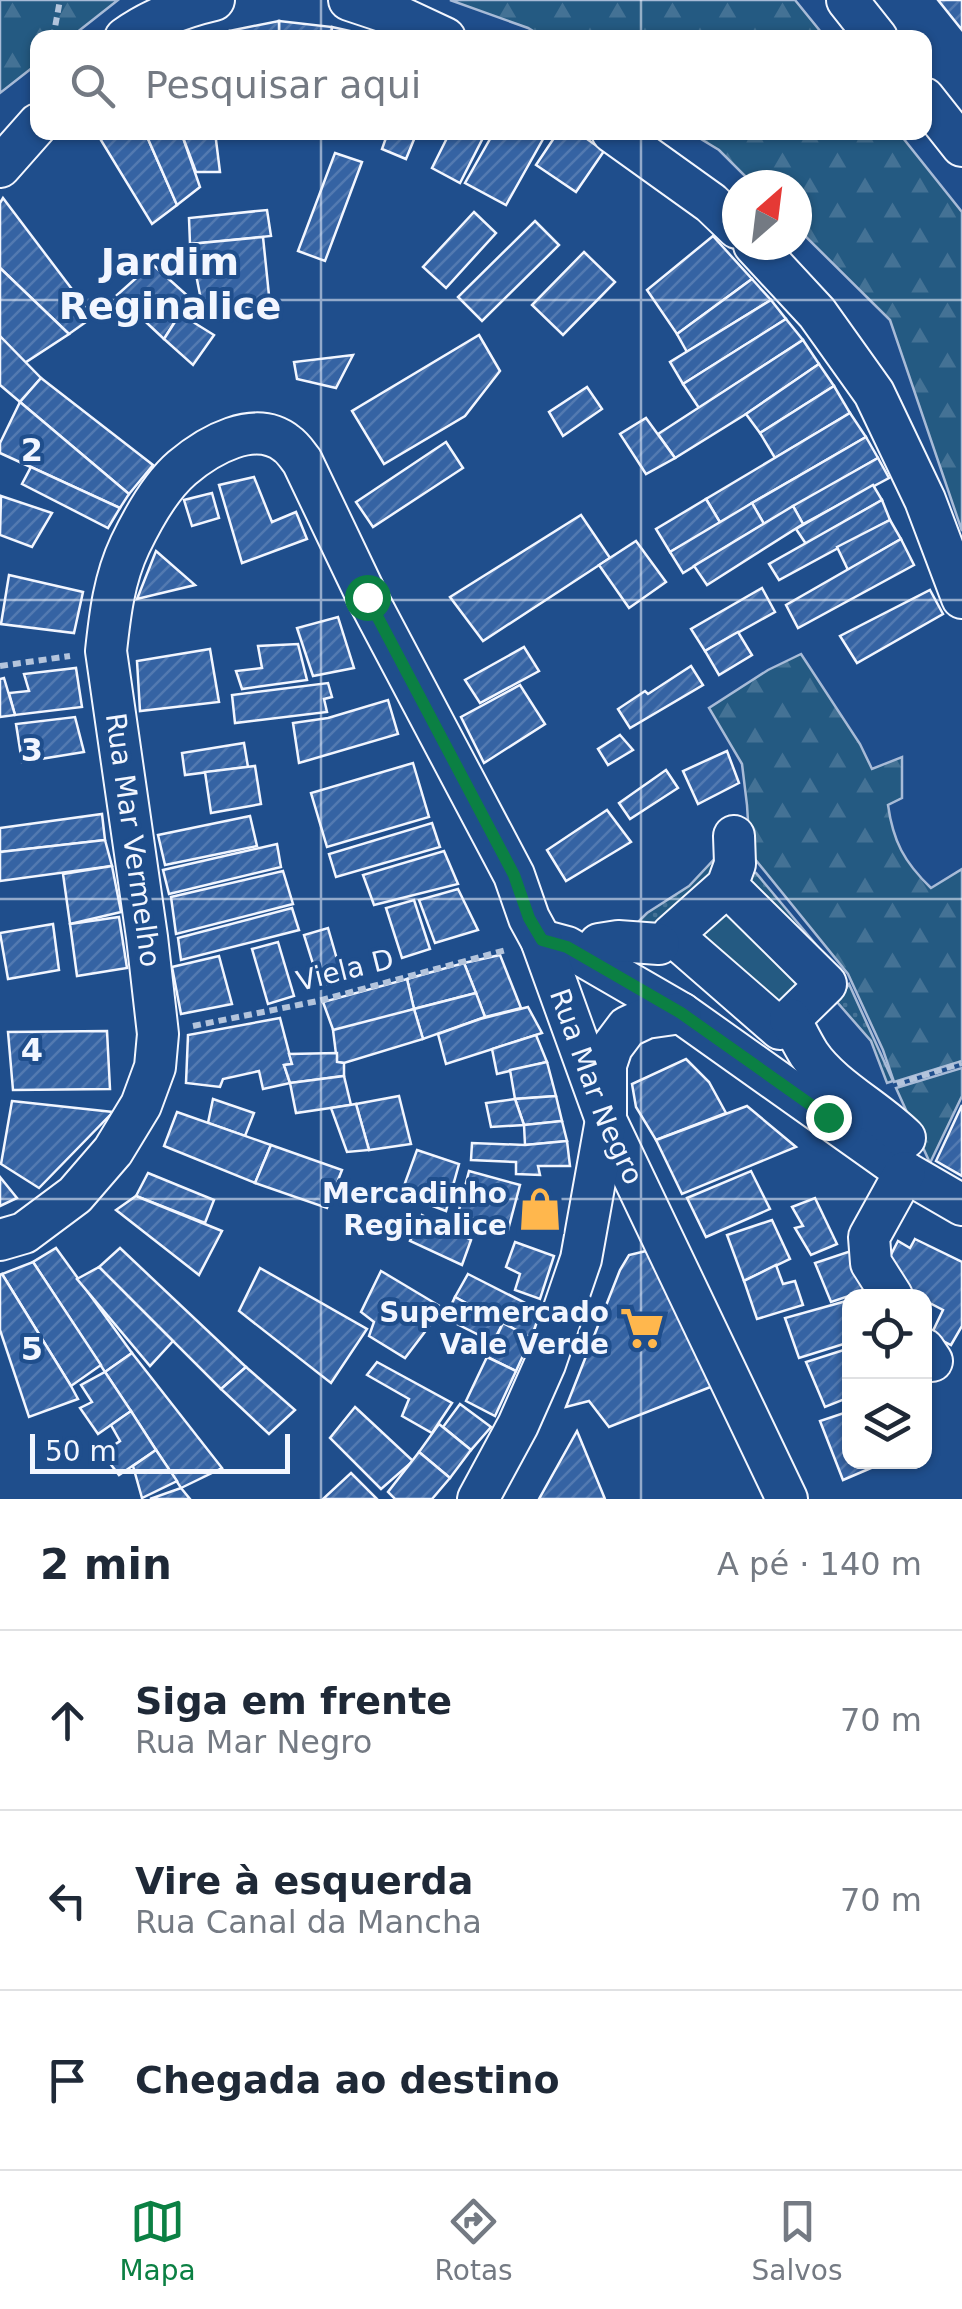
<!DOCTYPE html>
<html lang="pt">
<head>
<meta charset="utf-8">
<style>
	body { margin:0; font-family:"DejaVu Sans",sans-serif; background:#f6f6f7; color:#1f2937 }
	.controls { position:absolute; right:30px; bottom:30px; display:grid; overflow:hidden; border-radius:20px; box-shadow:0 2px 8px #0004 }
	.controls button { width:90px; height:90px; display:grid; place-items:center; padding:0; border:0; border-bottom:2px solid #e0e1e3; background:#fff; color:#1f2937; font:50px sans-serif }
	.compass { position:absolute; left:722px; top:170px; width:90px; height:90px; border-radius:50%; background:#fff; box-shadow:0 2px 8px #0004; rotate:28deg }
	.scale { position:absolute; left:30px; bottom:25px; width:260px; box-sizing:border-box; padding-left:10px; border:5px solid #f2f6ff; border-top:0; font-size:28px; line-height:35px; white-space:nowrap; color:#f2f6ff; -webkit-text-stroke:8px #1f4e8c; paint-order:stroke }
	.stop { position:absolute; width:30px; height:30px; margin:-22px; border:8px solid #0b8043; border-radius:50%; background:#fff }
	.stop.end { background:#0b8043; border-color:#fff; box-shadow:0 2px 10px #0008 }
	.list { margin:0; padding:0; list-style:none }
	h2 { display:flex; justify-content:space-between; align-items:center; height:130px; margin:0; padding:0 40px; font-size:42px }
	h2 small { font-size:32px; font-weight:400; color:#747a83 }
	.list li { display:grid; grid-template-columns:65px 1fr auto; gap:30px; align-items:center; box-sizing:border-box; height:180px; padding:0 40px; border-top:2px solid #e0e1e3 }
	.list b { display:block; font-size:38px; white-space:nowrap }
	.list p { margin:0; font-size:32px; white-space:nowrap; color:#747a83 }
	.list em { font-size:32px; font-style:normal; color:#747a83 }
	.icon { flex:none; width:55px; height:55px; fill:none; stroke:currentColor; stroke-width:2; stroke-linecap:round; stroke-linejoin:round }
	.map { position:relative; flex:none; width:962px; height:1499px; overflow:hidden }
	.search { position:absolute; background:#fff; box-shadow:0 2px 8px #0004; left:30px; right:30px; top:30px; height:110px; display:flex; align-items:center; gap:25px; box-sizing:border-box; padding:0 35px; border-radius:20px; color:#747a83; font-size:38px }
	.sheet { height:670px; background:#fff }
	nav { display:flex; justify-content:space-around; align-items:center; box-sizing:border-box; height:140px; border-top:2px solid #e0e1e3; background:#fff; font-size:28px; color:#747a83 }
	nav a { display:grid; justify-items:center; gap:5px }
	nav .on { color:#0b8043 }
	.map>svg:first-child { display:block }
	.forest { fill:url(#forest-firs); stroke:#a8bbd7; stroke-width:2.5 }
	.garden { fill:url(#garden-dots); stroke:#a8bbd7; stroke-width:2.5 }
	.pitch { fill:#245a82; stroke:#a8bbd7; stroke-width:2.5 }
	.building { fill:url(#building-hatch); stroke:#f2f6ff; stroke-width:2.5 }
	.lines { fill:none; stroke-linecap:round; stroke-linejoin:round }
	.minor-casing { stroke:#f2f6ff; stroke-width:44 }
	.path { stroke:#b3c4dc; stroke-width:6; stroke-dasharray:8 5; stroke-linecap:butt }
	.minor { stroke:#1f4e8c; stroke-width:40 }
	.route { stroke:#0b8043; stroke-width:12 }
	.grid { fill:none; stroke:#f2f6ff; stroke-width:2.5; stroke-opacity:0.55 }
	.labels { text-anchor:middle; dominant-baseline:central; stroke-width:8; stroke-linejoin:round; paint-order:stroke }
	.street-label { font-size:28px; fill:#f2f6ff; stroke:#1f4e8c }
	.poi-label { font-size:28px; font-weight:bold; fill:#f2f6ff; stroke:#1f4e8c; text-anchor:end }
	.district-label { font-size:38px; font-weight:bold; fill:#f2f6ff; stroke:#1f4e8c }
	.grid-label { font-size:32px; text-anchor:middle; font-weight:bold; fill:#f2f6ff; stroke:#1f4e8c; stroke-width:8; stroke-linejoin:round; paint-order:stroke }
</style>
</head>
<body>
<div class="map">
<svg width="962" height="1499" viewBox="0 0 962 1499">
	<defs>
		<pattern id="forest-firs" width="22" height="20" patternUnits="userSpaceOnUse" patternTransform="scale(2.5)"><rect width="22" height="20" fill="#245a82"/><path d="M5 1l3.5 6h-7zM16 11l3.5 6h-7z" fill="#447295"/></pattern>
		<pattern id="garden-dots" width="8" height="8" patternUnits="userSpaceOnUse" patternTransform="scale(2.5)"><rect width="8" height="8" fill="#245a82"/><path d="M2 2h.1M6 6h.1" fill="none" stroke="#447295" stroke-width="1.8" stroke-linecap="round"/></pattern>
		<pattern id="building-hatch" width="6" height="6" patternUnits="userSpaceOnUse" patternTransform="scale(2.5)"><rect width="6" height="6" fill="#3563a3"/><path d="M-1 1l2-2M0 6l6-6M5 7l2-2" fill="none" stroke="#537ab1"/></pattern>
	</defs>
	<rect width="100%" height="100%" fill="#1f4e8c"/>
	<!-- forest -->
	<g class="forest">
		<path d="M0 0H118L71 37 38 38 37 64 0 93Z"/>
		<path d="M450 0H795L825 37H543L528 28Z"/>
		<path d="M691 133H899L962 212V531L890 320 797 228V185H754L719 150Z"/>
		<path d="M801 654 860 744 872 769 902 757V798L888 805C893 841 904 862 931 888L962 869V1061L894 1082 883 1050 848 974 750 853 747 805 742 764 709 708 768 670Z"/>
		<path d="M962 1068V1096L930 1163 896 1088Z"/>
	</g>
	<!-- garden -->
	<g class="garden">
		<path d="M721 852 728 858 676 924H636L647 913 689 886Z"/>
		<path d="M751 872 756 873 838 971 740 874Z"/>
		<path d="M849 984 893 1081 887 1083 871 1041 837 1002Z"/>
	</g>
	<!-- pitch -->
	<path class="pitch" d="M735 899 816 979 776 1023 691 945Z"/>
	<!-- building -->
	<g class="building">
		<path d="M938 0H962V30Z"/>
		<path d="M279 21 332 27 331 38H279Z"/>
		<path d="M279 21V38H229V31Z"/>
		<path d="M332 27 363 34 362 38H331Z"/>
		<path d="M229 31V38H199Z"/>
		<path d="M96 132H145L177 205 152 224Z"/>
		<path d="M145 132H181L200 187 177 205Z"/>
		<path d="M181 132H215L220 172H196Z"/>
		<path d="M388 132H417L406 159 382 149Z"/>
		<path d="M450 132H486L460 183 432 168Z"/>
		<path d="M494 132H547L506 205 465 183Z"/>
		<path d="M558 132H577L604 151 576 192 536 165Z"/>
		<path d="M335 153 362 162 325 261 298 251Z"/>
		<path d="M3 198 93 317 69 334 0 268V203Z"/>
		<path d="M267 210 271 236 190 244 189 218Z"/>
		<path d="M474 212 496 233 446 288 423 267Z"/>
		<path d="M535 221 559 245 482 321 458 297Z"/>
		<path d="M713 236 752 279 677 334 647 290Z"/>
		<path d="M263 237 270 305 203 310 190 244Z"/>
		<path d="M584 252 615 282 563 335 532 305Z"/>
		<path d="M152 264 190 298 164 339 117 295Z"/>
		<path d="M0 268 69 334 23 364 0 339Z"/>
		<path d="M752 279 771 300 687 352 677 334Z"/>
		<path d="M771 300 786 319 683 384 670 362Z"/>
		<path d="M180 314 214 335 193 365 164 339Z"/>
		<path d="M786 319 803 340 699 408 683 384Z"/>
		<path d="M479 335 500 371 465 416 384 464 352 411Z"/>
		<path d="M0 336 41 378 20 402 0 385Z"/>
		<path d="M803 340 819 364 746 414 675 458 658 434Z"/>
		<path d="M353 355 336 388 297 379 294 362Z"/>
		<path d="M819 364 834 386 760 433 746 414Z"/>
		<path d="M41 378 153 465 129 494 20 402Z"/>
		<path d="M834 386 850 413 775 458 760 433Z"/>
		<path d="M587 387 602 409 563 436 549 412Z"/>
		<path d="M20 402 129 494 120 508 0 453V443Z"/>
		<path d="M850 413 866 437 752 503 721 524 706 499Z"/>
		<path d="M646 418 675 458 646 474 620 434Z"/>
		<path d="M866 437 878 458 764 524 752 503Z"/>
		<path d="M446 442 463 468 373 527 356 502Z"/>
		<path d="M878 458 889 478 803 524 793 506Z"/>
		<path d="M31 467 120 508 108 528 22 484Z"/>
		<path d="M254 477 272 522 296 512 307 539 242 563 219 485Z"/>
		<path d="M873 485 882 500 806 544 796 529Z"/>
		<path d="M212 493 219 518 192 526 184 500Z"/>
		<path d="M1 496 52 513 32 547 0 535Z"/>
		<path d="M706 499 721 524 670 552 656 529Z"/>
		<path d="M882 500 890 520 779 580 769 564Z"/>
		<path d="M752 503 764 524 683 573 670 552Z"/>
		<path d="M793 506 803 524 707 585 694 566Z"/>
		<path d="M581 515 610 558 483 641 450 597Z"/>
		<path d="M890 520 901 539 848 570 837 547Z"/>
		<path d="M901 539 914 565 798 628 786 605Z"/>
		<path d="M636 541 666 582 629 608 599 565Z"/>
		<path d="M156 551 195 585 137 599Z"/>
		<path d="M9 575 83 592 74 633 1 624Z"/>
		<path d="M762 588 775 612 705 651 691 629Z"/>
		<path d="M930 590 943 614 857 663 840 636Z"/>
		<path d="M338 617 354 668 313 676 297 628Z"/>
		<path d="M738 632 752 655 719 675 705 651Z"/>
		<path d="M298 644 307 680 242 689 236 671 262 668 258 646Z"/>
		<path d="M524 647 539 671 480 703 465 680Z"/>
		<path d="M210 649 219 702 140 711 137 661Z"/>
		<path d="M691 666 703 685 630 728 618 709 645 691 648 694Z"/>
		<path d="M76 668 82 707 15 715 9 693 29 691 24 674Z"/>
		<path d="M4 678 15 715 0 717V679Z"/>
		<path d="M328 683 332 697 324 699 327 712 235 723 232 695Z"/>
		<path d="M520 685 545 724 484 763 461 717Z"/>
		<path d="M388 700 398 734 299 763 293 723 328 718Z"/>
		<path d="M75 717 84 752 22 762 16 724Z"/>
		<path d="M620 735 633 750 608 765 598 749Z"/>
		<path d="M244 743 248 767 185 775 182 753Z"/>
		<path d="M727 751 739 783 698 804 683 771Z"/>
		<path d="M413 763 429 817 327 847 311 793Z"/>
		<path d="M255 766 261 804 211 813 205 772Z"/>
		<path d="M666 770 678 788 630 819 619 803Z"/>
		<path d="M607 810 631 842 566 881 547 850Z"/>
		<path d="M102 814 105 840 0 852V828Z"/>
		<path d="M250 816 257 846 165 865 158 835Z"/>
		<path d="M432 823 440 847 336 877 329 854Z"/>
		<path d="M105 840 112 866 0 881V852Z"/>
		<path d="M277 844 281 867 169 894 163 870Z"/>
		<path d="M444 851 458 884 374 905 363 875Z"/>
		<path d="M112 866 121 912 70 924 63 874Z"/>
		<path d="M283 871 293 904 176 934 171 897Z"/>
		<path d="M458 889 478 930 435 943 419 900Z"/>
		<path d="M414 900 430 949 402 958 386 908Z"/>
		<path d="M292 908 299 930 181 960 178 938Z"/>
		<path d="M119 917 127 968 77 976 70 924Z"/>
		<path d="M53 924 59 970 8 979 0 933Z"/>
		<path d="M328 928 343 980 320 986 304 935Z"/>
		<path d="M278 942 294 996 268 1004 252 949Z"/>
		<path d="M500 955 521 1008 485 1017 464 963Z"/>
		<path d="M219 956 232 1004 181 1014 172 967Z"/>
		<path d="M464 963 476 993 414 1009 407 979Z"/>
		<path d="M407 979 414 1009 335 1035 323 1002Z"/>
		<path d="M476 993 485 1017 423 1039 414 1009Z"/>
		<path d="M528 1007 542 1033 446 1064 438 1034 480 1019Z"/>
		<path d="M414 1009 423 1039 344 1063 337 1062 333 1030Z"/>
		<path d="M280 1018 292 1064 284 1065 290 1083 263 1089 259 1071 223 1079 220 1087 186 1083 188 1035Z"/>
		<path d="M107 1031 110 1089 13 1090 8 1032Z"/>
		<path d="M536 1035 547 1062 497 1074 492 1049Z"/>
		<path d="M337 1053V1062L344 1063V1076L290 1083 284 1065 292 1064 289 1054Z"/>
		<path d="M686 1059 709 1082 726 1113 656 1140 636 1107 632 1084Z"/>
		<path d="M547 1062 556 1096 515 1099 510 1070Z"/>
		<path d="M344 1076 351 1105 296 1113 290 1083Z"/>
		<path d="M399 1096 411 1144 369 1150 356 1104Z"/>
		<path d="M556 1096 562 1121 524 1125 515 1099Z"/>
		<path d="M213 1099 254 1113 245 1136 208 1123Z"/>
		<path d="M515 1099 524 1125 491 1127 486 1103Z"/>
		<path d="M12 1101 113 1112 39 1188 1 1164Z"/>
		<path d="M356 1104 369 1150 347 1152 331 1108Z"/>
		<path d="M962 1105V1176L936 1161Z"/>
		<path d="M747 1106 796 1147 682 1194 656 1140Z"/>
		<path d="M177 1112 271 1145 255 1183 164 1146Z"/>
		<path d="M562 1121 567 1141 525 1145 524 1125Z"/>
		<path d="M567 1141 570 1166H538L540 1175 516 1174V1162L471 1160 472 1143 525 1145Z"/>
		<path d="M271 1145 342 1170 327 1208 255 1183Z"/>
		<path d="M417 1150 459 1164 446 1211 401 1194Z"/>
		<path d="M469 1171 520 1185 508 1230 458 1214Z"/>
		<path d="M751 1171 770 1209 706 1237 687 1198Z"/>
		<path d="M148 1173 214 1200 205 1223 136 1196Z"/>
		<path d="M0 1177 17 1198 0 1206Z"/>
		<path d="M136 1196 222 1231 199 1275 116 1210Z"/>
		<path d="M815 1198 837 1244 811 1255 795 1228 803 1226 792 1207Z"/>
		<path d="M422 1215 471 1240 462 1265 410 1241Z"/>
		<path d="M772 1220 790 1259 744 1281 727 1235Z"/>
		<path d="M915 1239 962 1262V1326L951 1345 931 1335 943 1310 924 1300V1296H917L893 1284 884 1268 898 1241 910 1248Z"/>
		<path d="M515 1242 554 1256 540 1299 515 1290 520 1274 506 1267Z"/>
		<path d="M56 1248 132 1353 105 1372 33 1262Z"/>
		<path d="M120 1248 246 1367 221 1389 99 1267Z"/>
		<path d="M646 1251 659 1270 713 1386 609 1427 589 1401 566 1407 620 1270 629 1255Z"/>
		<path d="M851 1251 870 1289 831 1302 815 1263Z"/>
		<path d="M33 1262 101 1365 71 1386 2 1274Z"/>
		<path d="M776 1265 783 1284 795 1281 803 1305 757 1319 744 1281Z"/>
		<path d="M99 1267 173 1341 150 1366 77 1279Z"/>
		<path d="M260 1268 367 1329 331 1383 239 1311Z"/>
		<path d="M381 1271 443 1308 405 1358 369 1336 374 1322 361 1312Z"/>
		<path d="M2 1274 71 1386 78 1399 29 1417 0 1330V1275Z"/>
		<path d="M468 1274 541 1311 531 1338 455 1297Z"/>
		<path d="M455 1297 503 1323 493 1342 445 1318Z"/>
		<path d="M850 1300V1342L799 1358 785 1318Z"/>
		<path d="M503 1323 531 1338 516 1371 487 1357Z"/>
		<path d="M850 1348V1397L825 1407 806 1362Z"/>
		<path d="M132 1353 222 1468 181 1488 105 1372Z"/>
		<path d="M487 1357 516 1371 495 1416 466 1401Z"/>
		<path d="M377 1362 452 1403 432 1433 402 1416 409 1399 367 1375Z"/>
		<path d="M246 1367 295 1410 269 1434 221 1389Z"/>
		<path d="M105 1372 131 1411 98 1434 80 1408 92 1402 81 1385Z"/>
		<path d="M460 1404 491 1427 471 1450 443 1427Z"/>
		<path d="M355 1407 413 1461 381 1489 330 1438Z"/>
		<path d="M131 1411 156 1450 119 1475 102 1453 120 1441 111 1425Z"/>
		<path d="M850 1411V1462H885L843 1480 820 1421Z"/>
		<path d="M439 1424 471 1450 450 1478 419 1452Z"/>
		<path d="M577 1431 605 1499H539Z"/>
		<path d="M156 1450 177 1481 142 1498 133 1466Z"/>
		<path d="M419 1452 450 1478 432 1499H395L388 1492Z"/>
		<path d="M351 1473 377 1499H323Z"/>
		<path d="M181 1488 190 1499H150Z"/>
	</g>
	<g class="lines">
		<!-- minor casing -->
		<g class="minor-casing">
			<g id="minor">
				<path d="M349 0 400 17 445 38"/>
				<path d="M847 0 877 38"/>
				<path d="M125 38C150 20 184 7 214 0"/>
				<path d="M924 98 962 146"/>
				<path d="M612 132 711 203 737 228"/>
				<path d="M0 167 38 124"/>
				<path d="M754 245 817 313 874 393 925 500 962 598"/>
				<path d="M727 886 826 984 780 1029 672 935 727 886 735 864 734 836"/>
				<path d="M541 940 567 947 681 1013 905 1172 962 1205"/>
				<path d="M599 944 618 941 659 944"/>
				<path d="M790 1019C796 1030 802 1043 809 1054 831 1087 877 1110 905 1138"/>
				<path id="s1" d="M0 1240 24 1233 75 1195 113 1151 141 1105 155 1067 158 1034 147 937 106 651C110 614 114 579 130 545 142 520 161 486 182 468 208 446 255 418 287 444 293 448 298 456 302 461L367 597 514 875 529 918 541 940 606 1120 787 1499"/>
				<path d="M892 1296 871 1263 869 1237 905 1172"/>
				<path d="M924 1349 932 1361"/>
				<path d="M478 1499 518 1425 545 1364 581 1259 606 1120V1065L612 1047 627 1027 646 1018 681 1013"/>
			</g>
		</g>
		<!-- path -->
		<g class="path">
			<path d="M53 38 60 0"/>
			<path d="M0 666 70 656"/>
			<path d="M193 1026 318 1001 506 950"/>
			<path d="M897 1084 962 1063"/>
		</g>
		<!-- minor -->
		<use href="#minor" class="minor"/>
	</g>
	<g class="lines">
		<!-- route -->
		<path class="route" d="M367 597 514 875 529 918 542 940 567 947 681 1013 828 1117"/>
	</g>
	<!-- grid -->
	<path class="grid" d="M321 0V38M641 0V38M321 132V1499M641 132V1499M0 300H962M0 600H962M0 899H962M0 1199H962"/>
	<!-- icons -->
	<defs>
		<g id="shop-bare" transform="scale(3.45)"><path d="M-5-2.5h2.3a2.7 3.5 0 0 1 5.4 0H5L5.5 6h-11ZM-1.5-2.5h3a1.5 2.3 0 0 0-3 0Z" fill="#ffb74d" stroke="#1f4e8c" stroke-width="2.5" paint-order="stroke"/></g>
		<g id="supermarket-bare" transform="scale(3.45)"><path d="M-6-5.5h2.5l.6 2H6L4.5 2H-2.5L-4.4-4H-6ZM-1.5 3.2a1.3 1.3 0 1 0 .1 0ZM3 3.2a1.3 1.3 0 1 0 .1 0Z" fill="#ffb74d" stroke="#1f4e8c" stroke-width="2.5" paint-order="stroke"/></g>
	</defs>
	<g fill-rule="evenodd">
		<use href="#shop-bare" x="540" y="1209"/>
		<use href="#supermarket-bare" x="642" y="1328"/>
	</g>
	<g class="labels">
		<!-- street labels -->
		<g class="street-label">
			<text transform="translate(133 840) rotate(82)">Rua Mar Vermelho</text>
			<text transform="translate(345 970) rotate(-14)">Viela D</text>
			<text stroke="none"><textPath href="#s1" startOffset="1695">Rua Mar Negro</textPath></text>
		</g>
		<!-- poi labels -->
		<g class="poi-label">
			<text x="507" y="1193">Mercadinho<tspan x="507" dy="32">Reginalice</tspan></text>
			<text x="609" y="1312">Supermercado<tspan x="609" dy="32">Vale Verde</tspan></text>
		</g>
		<!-- district labels -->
		<g class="district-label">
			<text x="170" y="262">Jardim<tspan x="170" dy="44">Reginalice</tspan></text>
		</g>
	</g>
	<g class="grid-label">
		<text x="32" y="461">2</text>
		<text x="32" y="761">3</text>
		<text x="32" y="1061">4</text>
		<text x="32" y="1360">5</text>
	</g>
</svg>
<div class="controls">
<button><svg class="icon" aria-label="locate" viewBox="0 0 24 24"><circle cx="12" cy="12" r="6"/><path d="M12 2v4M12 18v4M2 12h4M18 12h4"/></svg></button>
<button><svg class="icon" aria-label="layers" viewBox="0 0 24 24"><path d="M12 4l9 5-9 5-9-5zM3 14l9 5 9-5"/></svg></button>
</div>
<svg class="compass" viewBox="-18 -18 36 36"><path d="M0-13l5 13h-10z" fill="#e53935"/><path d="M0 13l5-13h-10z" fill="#747a83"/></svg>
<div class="scale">50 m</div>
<div class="stop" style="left:367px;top:597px"></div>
<div class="stop end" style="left:828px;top:1117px"></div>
<div class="search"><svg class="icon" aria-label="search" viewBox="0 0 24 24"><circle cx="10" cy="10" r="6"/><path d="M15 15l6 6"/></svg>Pesquisar aqui</div>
</div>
<section class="sheet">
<h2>2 min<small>A pé · 140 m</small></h2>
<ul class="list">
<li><svg class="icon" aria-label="ahead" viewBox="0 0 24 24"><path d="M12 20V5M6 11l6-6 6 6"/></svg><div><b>Siga em frente</b><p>Rua Mar Negro</p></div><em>70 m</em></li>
<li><svg class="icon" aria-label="left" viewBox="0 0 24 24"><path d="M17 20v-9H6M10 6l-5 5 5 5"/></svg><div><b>Vire à esquerda</b><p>Rua Canal da Mancha</p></div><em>70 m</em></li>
<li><svg class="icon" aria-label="arrive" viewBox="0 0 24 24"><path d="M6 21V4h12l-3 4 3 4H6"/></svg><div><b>Chegada ao destino</b></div></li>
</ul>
</section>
<nav>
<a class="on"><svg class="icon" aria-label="map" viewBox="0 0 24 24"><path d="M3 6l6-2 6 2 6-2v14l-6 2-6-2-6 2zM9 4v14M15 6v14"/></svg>Mapa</a>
<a><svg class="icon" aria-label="directions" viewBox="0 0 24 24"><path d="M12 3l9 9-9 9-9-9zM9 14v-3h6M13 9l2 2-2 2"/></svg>Rotas</a>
<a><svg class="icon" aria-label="saved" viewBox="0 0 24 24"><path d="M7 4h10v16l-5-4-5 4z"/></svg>Salvos</a>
</nav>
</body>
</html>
